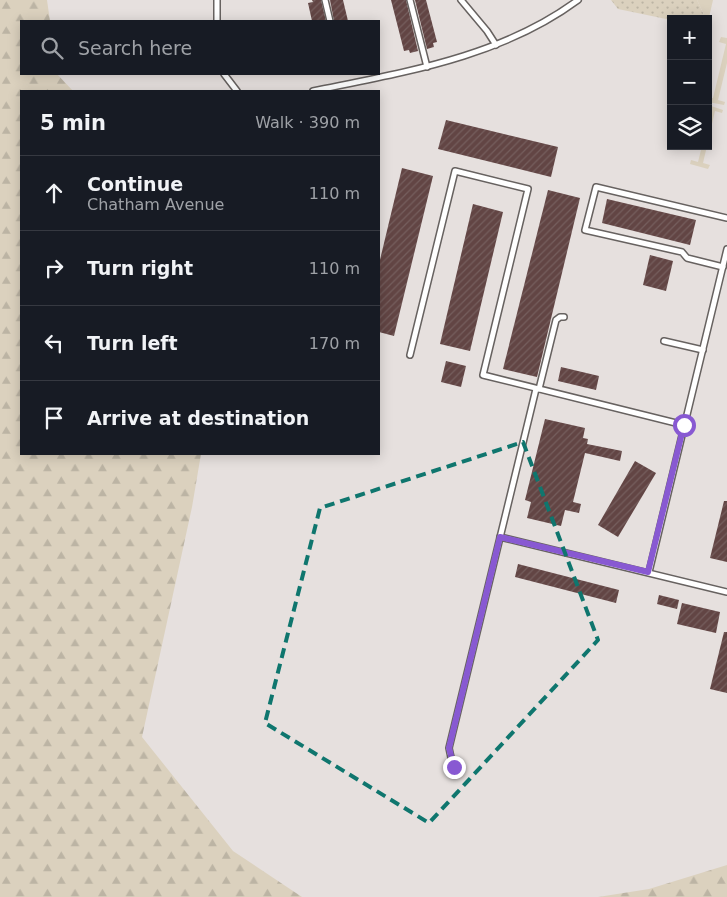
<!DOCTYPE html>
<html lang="en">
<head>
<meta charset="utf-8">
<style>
	body { margin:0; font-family:"DejaVu Sans",sans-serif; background:#20242c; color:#f1f3f6 }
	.controls { position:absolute; right:15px; top:15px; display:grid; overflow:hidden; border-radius:0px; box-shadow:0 2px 12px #0003 }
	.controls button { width:45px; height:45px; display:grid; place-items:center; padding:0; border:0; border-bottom:1px solid #363941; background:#171b24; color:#f1f3f6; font:25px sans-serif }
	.stop { position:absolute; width:15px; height:15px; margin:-11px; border:4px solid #8859d2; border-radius:50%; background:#fff }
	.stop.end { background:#8859d2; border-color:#fff; box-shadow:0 1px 5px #0008 }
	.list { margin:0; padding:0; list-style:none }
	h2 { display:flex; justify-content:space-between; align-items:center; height:65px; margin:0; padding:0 20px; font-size:21px }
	h2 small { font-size:16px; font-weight:400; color:#9ea1a6 }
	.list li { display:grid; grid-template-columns:32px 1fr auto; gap:15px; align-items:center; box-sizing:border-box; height:75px; padding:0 20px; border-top:1px solid #363941 }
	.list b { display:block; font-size:19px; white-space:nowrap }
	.list p { margin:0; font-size:16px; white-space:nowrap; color:#9ea1a6 }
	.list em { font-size:16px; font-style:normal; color:#9ea1a6 }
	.icon { flex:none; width:28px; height:28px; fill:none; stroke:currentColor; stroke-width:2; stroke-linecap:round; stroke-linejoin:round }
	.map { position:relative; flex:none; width:727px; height:897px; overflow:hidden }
	.search { position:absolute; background:#171b24; box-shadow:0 2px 12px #0003; left:20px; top:20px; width:360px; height:55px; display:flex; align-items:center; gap:12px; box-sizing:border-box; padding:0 18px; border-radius:0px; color:#9ea1a6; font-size:19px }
	.panel { position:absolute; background:#171b24; box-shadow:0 2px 12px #0003; left:20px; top:90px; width:360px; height:365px; border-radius:0px }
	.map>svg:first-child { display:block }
	.grass { fill:url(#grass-dots) }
	.forest { fill:url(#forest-firs) }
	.green { fill:#dbd1be }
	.building { fill:url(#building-hatch) }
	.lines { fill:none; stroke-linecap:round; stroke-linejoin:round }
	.lane-casing { stroke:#676260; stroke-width:8 }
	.lane { stroke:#fff; stroke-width:5 }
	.route { stroke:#8859d2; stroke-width:6 }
	.marked { fill:none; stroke:#0f766e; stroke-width:4; stroke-dasharray:10 6; stroke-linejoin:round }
</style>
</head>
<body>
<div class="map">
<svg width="727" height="897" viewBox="0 0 727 897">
	<defs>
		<pattern id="grass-dots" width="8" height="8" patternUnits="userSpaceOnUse" patternTransform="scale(1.25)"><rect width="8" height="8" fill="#dbd1be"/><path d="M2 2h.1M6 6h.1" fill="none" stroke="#bcb4a4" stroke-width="1.8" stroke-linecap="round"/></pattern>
		<pattern id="forest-firs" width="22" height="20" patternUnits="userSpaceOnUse" patternTransform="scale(1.25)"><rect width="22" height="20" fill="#dbd1be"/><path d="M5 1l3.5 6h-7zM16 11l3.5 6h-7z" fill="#bcb4a4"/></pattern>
		<pattern id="building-hatch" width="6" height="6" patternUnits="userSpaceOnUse" patternTransform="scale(1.25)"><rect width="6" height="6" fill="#624544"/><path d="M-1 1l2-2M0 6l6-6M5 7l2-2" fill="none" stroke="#755e5d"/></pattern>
	</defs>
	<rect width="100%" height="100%" fill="#e6e0de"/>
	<!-- grass -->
	<path class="grass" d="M611 0H697L706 19H671V20L618 9Z"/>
	<!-- forest -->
	<g class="forest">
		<path d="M0 0H47L50 21H21V74H57L73 91H21V454H201L192 507 142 737 233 851 302 897H0Z"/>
		<path d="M727 865V897H598L649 889Z"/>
	</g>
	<!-- green -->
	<g class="green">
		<path d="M697 0H713L708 22V19H706Z"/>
		<path d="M721 37 727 38V63L718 100 725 102 724 105 708 102V98H713L726 44 719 42Z"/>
		<path d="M708 105 723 110 722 113 715 111 708 141V118L710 110H708Z"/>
		<path d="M702 146H707L703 163 710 165 708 169 690 164 691 160 698 162Z"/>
	</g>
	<!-- building -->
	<g class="building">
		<path d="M312 0H321L326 21H312L308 3 313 2Z"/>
		<path d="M330 0H343L348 21H334Z"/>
		<path d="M391 0H406L418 51 410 53 409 50 404 51Z"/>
		<path d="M415 0H426L437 42 433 43 434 47 427 49Z"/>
		<path d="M446 120 558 147 551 177 438 149Z"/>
		<path d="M402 168 433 176 394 336 379 332V264Z"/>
		<path d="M548 190 580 198 537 377 503 369Z"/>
		<path d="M607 199 696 220 690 245 602 223Z"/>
		<path d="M473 204 503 212 470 351 440 344Z"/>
		<path d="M650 255 673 261 666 291 643 285Z"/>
		<path d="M446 361 466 366 461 387 441 382Z"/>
		<path d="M561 367 599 376 596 390 558 381Z"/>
		<path d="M545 419 585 428 583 438 588 439 587 444 622 451 620 461 585 453 573 502 581 504 579 513 565 510 561 526 527 518 531 502 525 500Z"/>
		<path d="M635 461 656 473 618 537 598 525Z"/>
		<path d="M724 501H727V562L710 558Z"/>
		<path d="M518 564 619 590 616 603 515 577Z"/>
		<path d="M659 595 679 600 677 609 657 604Z"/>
		<path d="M682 603 720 612 716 633 677 624Z"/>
		<path d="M724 632H727V693L710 689Z"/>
	</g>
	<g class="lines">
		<!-- lane casing -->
		<g class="lane-casing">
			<g id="lane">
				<path d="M217 0V21"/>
				<path d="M325 0 330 21"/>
				<path d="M410 0 427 67"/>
				<path d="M461 0 487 31 496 45"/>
				<path d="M224 74 237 91"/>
				<path d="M313 91C405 72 501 57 578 0"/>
				<path d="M723 267 687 258 682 252 585 230 596 187 727 218"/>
				<path d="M664 341 703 350"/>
				<path d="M410 355 455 171 528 189 483 375 684 425"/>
				<path d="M539 389 556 320 560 317H564"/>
				<path d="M500 537 727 592"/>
				<path d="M649 572 727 249"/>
				<path d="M453 767 449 748 536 389"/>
			</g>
		</g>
		<!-- lane -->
		<use href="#lane" class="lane"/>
	</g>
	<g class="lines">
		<!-- route -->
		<path class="route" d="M454 767 449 748 500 537 648 572 684 425"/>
	</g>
	<!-- marked area -->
	<path class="marked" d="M523 442 598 640 429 823 265 723 320 508Z"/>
</svg>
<div class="controls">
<button>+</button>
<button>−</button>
<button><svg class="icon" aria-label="layers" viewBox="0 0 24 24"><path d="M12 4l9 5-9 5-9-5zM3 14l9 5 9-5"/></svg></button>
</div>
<div class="stop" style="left:684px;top:425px"></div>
<div class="stop end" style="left:454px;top:767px"></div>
<div class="search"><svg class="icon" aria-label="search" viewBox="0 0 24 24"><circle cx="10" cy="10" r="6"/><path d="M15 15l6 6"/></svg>Search here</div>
<section class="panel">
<h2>5 min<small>Walk · 390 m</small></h2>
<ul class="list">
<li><svg class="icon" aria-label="ahead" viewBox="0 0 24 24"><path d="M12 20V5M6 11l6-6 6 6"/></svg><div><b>Continue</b><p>Chatham Avenue</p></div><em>110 m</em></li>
<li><svg class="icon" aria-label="right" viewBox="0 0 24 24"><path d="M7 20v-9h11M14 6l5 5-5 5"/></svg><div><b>Turn right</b></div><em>110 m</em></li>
<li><svg class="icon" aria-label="left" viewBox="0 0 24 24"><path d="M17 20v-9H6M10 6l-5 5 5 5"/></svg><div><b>Turn left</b></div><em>170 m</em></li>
<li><svg class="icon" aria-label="arrive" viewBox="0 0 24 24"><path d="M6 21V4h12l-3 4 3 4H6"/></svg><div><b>Arrive at destination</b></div></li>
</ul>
</section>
</div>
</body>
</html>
